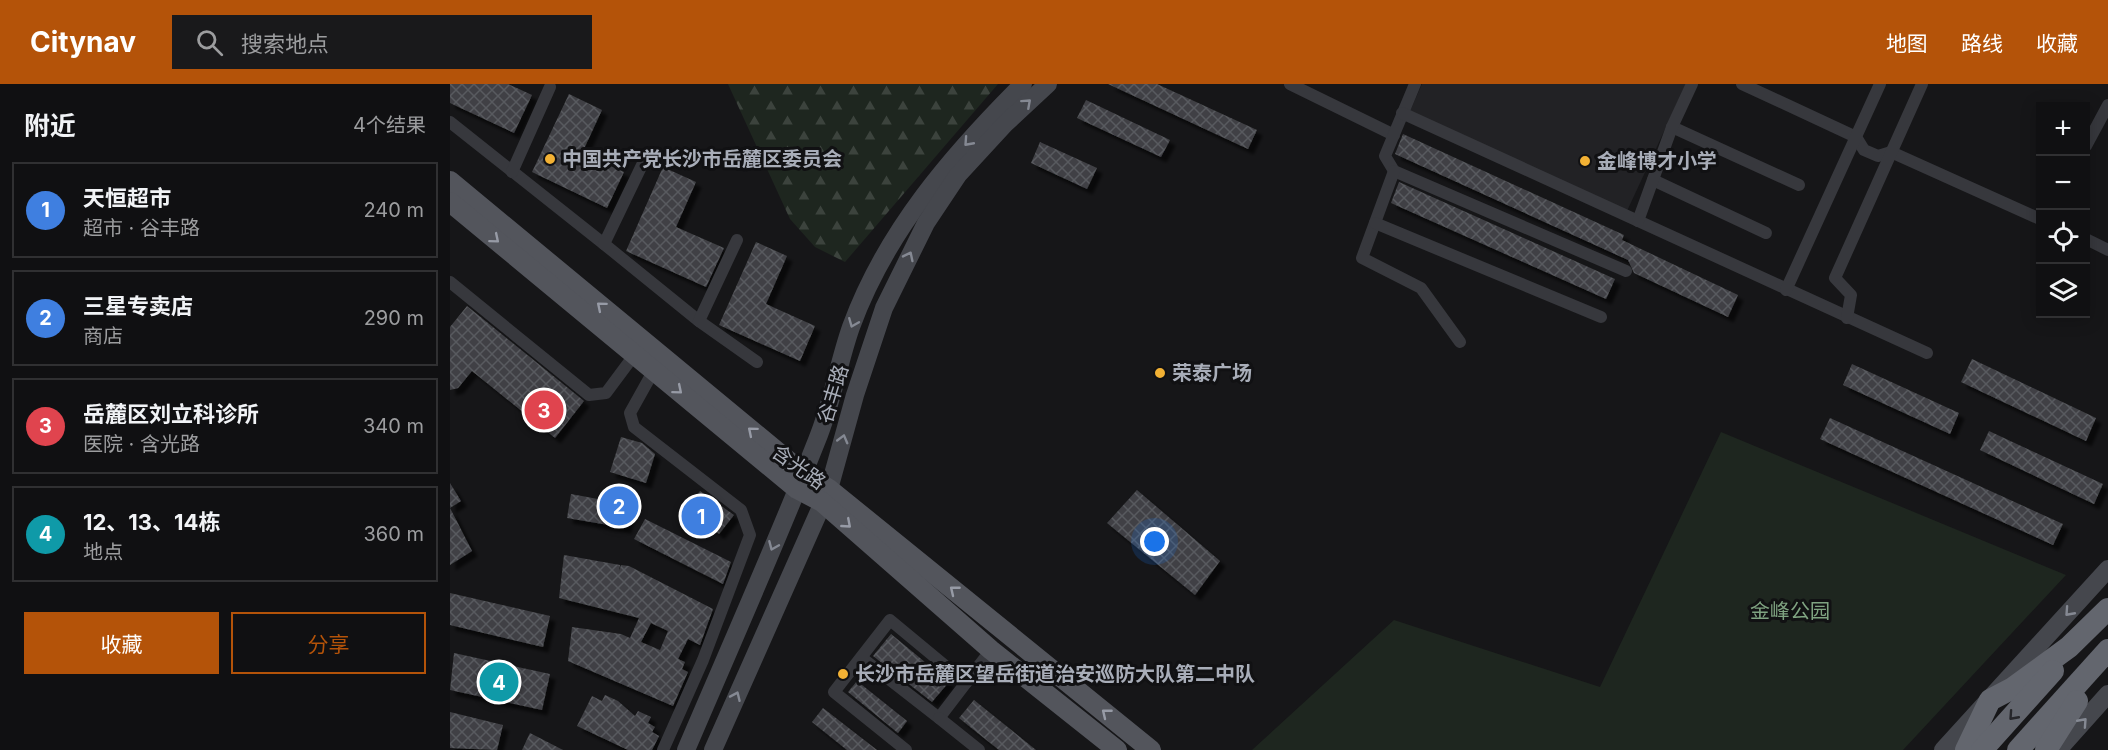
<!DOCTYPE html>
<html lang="zh">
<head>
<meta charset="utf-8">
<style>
	body { margin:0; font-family:Inter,"Noto Sans SC",sans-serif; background:#19191b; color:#f1f3f6 }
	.controls { position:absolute; right:18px; top:18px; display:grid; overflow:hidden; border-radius:0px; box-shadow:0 3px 15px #0003 }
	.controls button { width:54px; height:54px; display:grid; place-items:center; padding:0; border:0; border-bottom:2px solid #303032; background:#101012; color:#f1f3f6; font:30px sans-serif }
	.you { position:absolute; left:705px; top:458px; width:21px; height:21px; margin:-15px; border:4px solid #fff; border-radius:50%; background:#1a73e8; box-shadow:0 0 0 9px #1a73e833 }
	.badge { display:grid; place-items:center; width:39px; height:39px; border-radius:50%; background:#b45309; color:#fff; font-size:20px; font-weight:700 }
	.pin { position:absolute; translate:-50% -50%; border:3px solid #fff; box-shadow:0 2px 6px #0006 }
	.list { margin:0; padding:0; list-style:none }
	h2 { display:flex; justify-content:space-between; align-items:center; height:78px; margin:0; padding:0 24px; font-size:26px }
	h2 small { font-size:20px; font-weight:400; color:#9c9d9f }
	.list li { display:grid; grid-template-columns:39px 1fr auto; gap:18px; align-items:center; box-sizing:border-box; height:96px; margin:0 12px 12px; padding:0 12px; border:2px solid #303032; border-radius:0px }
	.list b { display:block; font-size:22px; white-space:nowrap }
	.list p { margin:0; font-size:20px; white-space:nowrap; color:#9c9d9f }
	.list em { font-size:20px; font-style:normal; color:#9c9d9f }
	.actions { display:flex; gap:12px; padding:18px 24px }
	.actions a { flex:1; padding:14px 0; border:2px solid #b45309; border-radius:0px; text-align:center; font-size:21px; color:#b45309 }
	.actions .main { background:#b45309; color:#fff }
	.icon { flex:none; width:33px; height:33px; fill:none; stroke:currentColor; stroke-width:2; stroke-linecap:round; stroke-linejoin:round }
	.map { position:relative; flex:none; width:1658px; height:666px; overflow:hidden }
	header { display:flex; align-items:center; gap:36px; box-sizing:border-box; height:84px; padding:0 30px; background:#b45309; color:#fff }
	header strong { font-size:28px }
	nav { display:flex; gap:33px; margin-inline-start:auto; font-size:21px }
	.search { width:420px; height:54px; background:#19191b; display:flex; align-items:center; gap:15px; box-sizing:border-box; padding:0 21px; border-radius:0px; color:#9c9d9f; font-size:22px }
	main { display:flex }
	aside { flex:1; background:#101012 }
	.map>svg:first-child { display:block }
	.built { fill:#222225 }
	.green { fill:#1e261f }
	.forest { fill:url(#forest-firs) }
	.building { fill:url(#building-cross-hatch); fill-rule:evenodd; filter:url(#shadow) }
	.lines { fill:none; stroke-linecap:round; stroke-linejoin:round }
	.street { stroke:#37383d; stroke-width:12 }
	.secondary { stroke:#45474d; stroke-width:18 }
	.primary { stroke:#53555c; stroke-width:20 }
	.highway { stroke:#63666e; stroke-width:22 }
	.oneway { stroke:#858993 }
	.oneway2 { stroke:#979ba6 }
	.oneway3 { stroke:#26262a }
	.poi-dot { fill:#f2b134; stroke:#111113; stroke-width:2 }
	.labels { text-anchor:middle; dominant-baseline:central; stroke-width:6; stroke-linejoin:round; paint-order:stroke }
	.poi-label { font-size:20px; font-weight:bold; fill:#a8adb8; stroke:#111113; text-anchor:start }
	.street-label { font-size:20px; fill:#a8adb8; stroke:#111113 }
	.park-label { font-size:20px; fill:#7fa381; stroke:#111113 }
</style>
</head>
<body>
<header>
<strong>Citynav</strong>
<div class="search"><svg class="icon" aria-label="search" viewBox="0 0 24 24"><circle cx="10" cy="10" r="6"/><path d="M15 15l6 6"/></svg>搜索地点</div>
<nav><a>地图</a><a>路线</a><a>收藏</a></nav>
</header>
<main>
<aside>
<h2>附近<small>4个结果</small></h2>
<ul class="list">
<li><span class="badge" style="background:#3f7fe0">1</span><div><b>天恒超市</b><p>超市 · 谷丰路</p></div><em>240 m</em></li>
<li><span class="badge" style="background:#3f7fe0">2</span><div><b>三星专卖店</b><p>商店</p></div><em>290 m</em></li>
<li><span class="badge" style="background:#e0444e">3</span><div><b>岳麓区刘立科诊所</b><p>医院 · 含光路</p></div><em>340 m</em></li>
<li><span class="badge" style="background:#0f9aa8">4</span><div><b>12、13、14栋</b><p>地点</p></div><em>360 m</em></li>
</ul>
<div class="actions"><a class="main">收藏</a><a>分享</a></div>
</aside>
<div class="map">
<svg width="1658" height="666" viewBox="0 0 1658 666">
	<defs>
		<pattern id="forest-firs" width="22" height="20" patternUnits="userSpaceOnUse" patternTransform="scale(1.5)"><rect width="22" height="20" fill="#1e261f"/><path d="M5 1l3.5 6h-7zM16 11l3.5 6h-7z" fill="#3c433d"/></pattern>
		<pattern id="building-cross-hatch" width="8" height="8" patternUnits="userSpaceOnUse" patternTransform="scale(1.5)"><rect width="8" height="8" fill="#404145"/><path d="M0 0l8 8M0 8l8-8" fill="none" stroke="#595a5e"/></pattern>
		<filter id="shadow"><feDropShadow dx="5.5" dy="5.5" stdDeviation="1.5" flood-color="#0009"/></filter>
	</defs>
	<rect width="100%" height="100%" fill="#161618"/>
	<!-- built -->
	<path class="built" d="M972 0H1236L1177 127 960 27Z"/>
	<!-- green -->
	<path class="green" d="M1271 348 1616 491 1453 666H802L944 536 1150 603Z"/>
	<!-- forest -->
	<path class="forest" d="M278 0H548L395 178 365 163 340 135Z"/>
	<!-- building -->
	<g class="building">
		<path d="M0 0H58L82 11 64 49 0 19Z"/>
		<path d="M658 0H707L807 46 798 65Z"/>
		<path d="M119 10 152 26 132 69 174 88 157 124 82 88Z"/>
		<path d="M636 16 720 56 711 73 627 34Z"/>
		<path d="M953 50 1174 151 1172 156 1288 211 1278 233 1184 189 1178 176 945 70Z"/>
		<path d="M590 58 647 84 637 105 581 79Z"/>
		<path d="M213 83 246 98 226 143 274 164 256 203 176 167Z"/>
		<path d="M949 98 1165 195 1156 215 941 119Z"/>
		<path d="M306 158 337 172 316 220 365 242 350 277 269 241Z"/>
		<path d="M17 222 134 317 105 354 22 287 8 304 0 306V243Z"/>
		<path d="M1522 275 1646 334 1636 357 1511 298Z"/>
		<path d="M1402 280 1509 329 1500 350 1393 301Z"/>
		<path d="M1380 334 1613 440 1603 461 1370 355Z"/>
		<path d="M1539 347 1653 400 1644 420 1530 366Z"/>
		<path d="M171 353 192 359 205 370 196 399 160 388Z"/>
		<path d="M0 399 11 417 0 424 22 467 0 481Z"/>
		<path d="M687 406 770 477 745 511 657 439Z"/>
		<path d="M250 407 284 431 269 450 236 424Z"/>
		<path d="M121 410 180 421 176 444 117 434Z"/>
		<path d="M195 435 281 478 273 500 184 455Z"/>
		<path d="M114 471 170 481 169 487 171 481 179 482 263 525 250 561 238 555 228 575 235 578 232 585 238 588 223 622 118 577 122 543 171 550 180 554 189 534 109 514ZM201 539 218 547 210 566 191 558Z"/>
		<path d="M0 509 100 532 93 563 0 541Z"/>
		<path d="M441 550 499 598 482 618 423 572Z"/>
		<path d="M4 569 100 590 92 626 0 606Z"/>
		<path d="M407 597 457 637 448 649 398 608Z"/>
		<path d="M155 611 168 617 185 632 188 627 201 633 198 639 205 643 202 648 209 652 202 666H178L127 642 142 612 152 617Z"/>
		<path d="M524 616 586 666H549L509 634Z"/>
		<path d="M373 624 427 666H397L362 638Z"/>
		<path d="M0 628 53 641 47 666 0 664Z"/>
		<path d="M80 649 113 666H72Z"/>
	</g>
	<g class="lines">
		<!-- street -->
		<g class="street">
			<path d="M840 0 944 51"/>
			<path d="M965 0 935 72 944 87 1176 187"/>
			<path d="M1292 0 1406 53 1414 66 1428 72 1441 68 1590 135"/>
			<path d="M952 29 1477 269"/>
			<path d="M0 38 154 160"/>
			<path d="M1222 43 1349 101"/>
			<path d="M1636 62 1658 21"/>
			<path d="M192 81 154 160 249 237"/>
			<path d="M944 87 912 174 971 204 1010 258"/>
			<path d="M62 88 100 3"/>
			<path d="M1203 96 1316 149"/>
			<path d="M1188 137 1222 43 1242 0"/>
			<path d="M925 139 1151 233"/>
			<path d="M1636 155 1658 166"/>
			<path d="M287 156 249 237 307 278"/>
			<path d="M0 198 139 311 156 309 185 270"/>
			<path d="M1336 206 1430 0"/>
			<path d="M1397 234 1401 211 1385 194 1472 0"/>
			<path d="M204 286 180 329 184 343 291 426 300 451 253 576 213 666"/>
			<path d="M412 574 489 634 541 566"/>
			<path d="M489 634 529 666"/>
			<path d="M456 666 384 608 440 536 516 599"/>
		</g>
		<!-- secondary -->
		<g class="secondary">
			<path d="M236 666C280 563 326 460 367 356 382 320 388 280 401 243 436 147 502 71 573 0"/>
			<path d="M263 666 379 405 405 311 434 224 476 139 508 91 555 40 598 0"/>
			<path d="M1493 666 1658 485"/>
			<path d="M1608 666 1658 610"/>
		</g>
		<!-- primary -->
		<g class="primary">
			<path d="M0 97 353 389 379 405 701 666"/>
			<path d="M0 118 347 405 372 418 541 566 667 666"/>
		</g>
		<!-- highway -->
		<g class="highway">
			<path d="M1516 666 1540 616 1563 604 1619 563 1658 525"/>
			<path d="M1532 666 1603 587"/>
			<path d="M1568 666 1658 566"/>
			<path d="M1596 666 1627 617"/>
		</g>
	</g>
	<!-- one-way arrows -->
	<defs><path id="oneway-chevron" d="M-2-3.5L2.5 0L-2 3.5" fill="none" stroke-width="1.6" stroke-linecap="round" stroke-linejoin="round" transform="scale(1.5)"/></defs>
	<g class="oneway">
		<use href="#oneway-chevron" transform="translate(577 19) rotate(-42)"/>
		<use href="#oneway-chevron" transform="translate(518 58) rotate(132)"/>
		<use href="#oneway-chevron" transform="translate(459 172) rotate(-64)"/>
		<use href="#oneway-chevron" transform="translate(403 239) rotate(112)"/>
		<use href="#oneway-chevron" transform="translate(393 355) rotate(-75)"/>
		<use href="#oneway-chevron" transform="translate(323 462) rotate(113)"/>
		<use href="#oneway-chevron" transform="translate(1619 528) rotate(132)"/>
		<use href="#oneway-chevron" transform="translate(286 612) rotate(-66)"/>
		<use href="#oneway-chevron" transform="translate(1633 638) rotate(-48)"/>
	</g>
	<g class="oneway2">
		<use href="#oneway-chevron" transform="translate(45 155) rotate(40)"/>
		<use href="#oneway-chevron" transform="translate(151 222) rotate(-140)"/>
		<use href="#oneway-chevron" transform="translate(228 306) rotate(40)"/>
		<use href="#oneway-chevron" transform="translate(302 347) rotate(-140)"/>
		<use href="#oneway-chevron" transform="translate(397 440) rotate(41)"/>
		<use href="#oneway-chevron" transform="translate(504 506) rotate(-141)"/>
		<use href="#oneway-chevron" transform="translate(656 629) rotate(-141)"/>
	</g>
	<use class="oneway3" href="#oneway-chevron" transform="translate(1563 632) rotate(132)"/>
	<!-- markers -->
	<g class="poi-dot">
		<circle cx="100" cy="75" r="6"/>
		<circle cx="1135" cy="77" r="6"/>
		<circle cx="710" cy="289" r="6"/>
		<circle cx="393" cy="590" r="6"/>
	</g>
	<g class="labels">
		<!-- poi labels -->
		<g class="poi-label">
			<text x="112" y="75">中国共产党长沙市岳麓区委员会</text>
			<text x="1147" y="77">金峰博才小学</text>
			<text x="722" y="289">荣泰广场</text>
			<text x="405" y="590">长沙市岳麓区望岳街道治安巡防大队第二中队</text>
		</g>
		<!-- street labels -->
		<g class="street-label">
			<text transform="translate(383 310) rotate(-73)">谷丰路</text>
			<text transform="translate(349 383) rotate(36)">含光路</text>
		</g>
		<!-- park labels -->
		<g class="park-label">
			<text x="1340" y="527">金峰公园</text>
		</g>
	</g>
</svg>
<div class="controls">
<button>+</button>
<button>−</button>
<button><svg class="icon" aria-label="locate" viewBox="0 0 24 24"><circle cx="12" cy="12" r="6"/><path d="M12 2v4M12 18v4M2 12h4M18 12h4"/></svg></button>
<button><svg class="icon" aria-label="layers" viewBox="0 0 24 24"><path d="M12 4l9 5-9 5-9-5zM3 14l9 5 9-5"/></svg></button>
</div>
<div class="you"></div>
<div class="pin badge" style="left:251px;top:432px;background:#3f7fe0">1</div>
<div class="pin badge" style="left:169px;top:422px;background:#3f7fe0">2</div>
<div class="pin badge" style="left:94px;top:326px;background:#e0444e">3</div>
<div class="pin badge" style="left:49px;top:598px;background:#0f9aa8">4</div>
</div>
</main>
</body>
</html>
